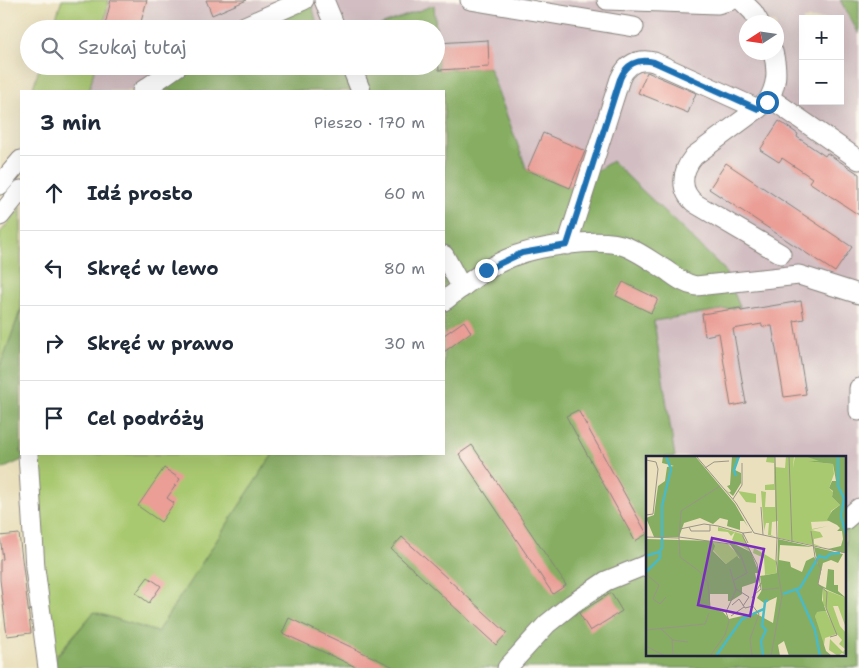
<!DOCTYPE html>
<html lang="pl">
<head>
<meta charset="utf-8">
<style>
	body { margin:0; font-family:"Shantell Sans",sans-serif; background:#f2f2f3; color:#1f2937 }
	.controls { position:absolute; right:15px; top:15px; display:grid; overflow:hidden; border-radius:0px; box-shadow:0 5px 20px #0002 }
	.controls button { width:45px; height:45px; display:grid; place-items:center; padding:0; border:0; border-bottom:1px solid #e0e1e3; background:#fff; color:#1f2937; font:25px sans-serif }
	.compass { position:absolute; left:739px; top:15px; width:45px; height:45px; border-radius:50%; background:#fff; box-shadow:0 5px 20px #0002; rotate:258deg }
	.stop { position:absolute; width:15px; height:15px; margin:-11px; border:4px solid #1f6fb2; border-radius:50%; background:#fff }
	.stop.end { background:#1f6fb2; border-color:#fff; box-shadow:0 1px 5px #0008 }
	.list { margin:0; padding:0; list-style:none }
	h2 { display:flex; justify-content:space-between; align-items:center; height:65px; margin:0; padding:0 20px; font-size:21px }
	h2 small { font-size:16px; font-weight:400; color:#747a83 }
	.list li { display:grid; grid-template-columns:32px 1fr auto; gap:15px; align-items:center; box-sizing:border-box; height:75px; padding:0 20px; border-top:1px solid #e0e1e3 }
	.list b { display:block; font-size:19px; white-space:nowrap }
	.list em { font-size:16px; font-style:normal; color:#747a83 }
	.icon { flex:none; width:28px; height:28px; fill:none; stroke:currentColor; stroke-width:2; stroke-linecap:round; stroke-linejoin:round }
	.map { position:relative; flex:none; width:859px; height:668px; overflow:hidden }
	.search { position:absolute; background:#fff; box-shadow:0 5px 20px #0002; left:20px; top:20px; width:425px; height:55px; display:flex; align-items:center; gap:12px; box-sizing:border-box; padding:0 18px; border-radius:28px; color:#747a83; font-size:19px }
	.panel { position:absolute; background:#fff; box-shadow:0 5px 20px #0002; left:20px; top:90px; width:425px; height:365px; border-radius:0px }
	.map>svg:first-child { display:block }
	.industrial { fill:#d2bec2; fill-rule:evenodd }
	.green { fill:#a9c970; stroke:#667656 }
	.forest { fill:#86ad62; stroke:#54684e }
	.building { fill:#ea9e96 }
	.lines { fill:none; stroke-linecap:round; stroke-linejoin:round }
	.minor-casing { stroke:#86817c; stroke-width:21 }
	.minor { stroke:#fff; stroke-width:19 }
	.route { stroke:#1f6fb2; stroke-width:6 }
	.inset-river { fill:none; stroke:#4cbac4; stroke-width:2.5 }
	.inset-road { fill:none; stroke:#9a9489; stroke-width:1 }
	.view { fill:#7b2cbf; fill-opacity:0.15; stroke:#7b2cbf; stroke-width:2.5 }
	.inset-edge { fill:none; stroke:#22223b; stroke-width:2.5 }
</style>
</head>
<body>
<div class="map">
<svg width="859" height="668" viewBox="0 0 859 668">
	<rect width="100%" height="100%" fill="#fbf7ec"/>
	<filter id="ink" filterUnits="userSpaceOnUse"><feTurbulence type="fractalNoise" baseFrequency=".02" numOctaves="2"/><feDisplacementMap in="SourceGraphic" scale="10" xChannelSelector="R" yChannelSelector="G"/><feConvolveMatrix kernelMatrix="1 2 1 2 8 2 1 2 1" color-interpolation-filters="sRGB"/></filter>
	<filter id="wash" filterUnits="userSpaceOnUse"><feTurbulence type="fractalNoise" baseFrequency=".0096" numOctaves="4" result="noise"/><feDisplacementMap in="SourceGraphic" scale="20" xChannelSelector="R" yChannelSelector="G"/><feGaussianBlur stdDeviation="1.12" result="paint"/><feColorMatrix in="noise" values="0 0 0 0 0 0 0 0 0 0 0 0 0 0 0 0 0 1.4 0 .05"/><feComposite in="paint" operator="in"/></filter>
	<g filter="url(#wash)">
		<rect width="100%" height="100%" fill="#eae0bd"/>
		<!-- industrial -->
		<g class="industrial">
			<path d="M109 0H840L859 34V517L845 526V457H675L654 321 702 314 570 188 527 170 489 67 439 70 434 5 371 29H318L312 5 257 29H103ZM803 19H840V101H803ZM746 22H776V52H746Z"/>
			<path d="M95 66H192L155 91H89Z"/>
		</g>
		<!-- green -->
		<g class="green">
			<path d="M62 0H109L103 29H52Z"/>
			<path d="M40 66H95L89 91H32Z"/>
			<path d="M21 207V309L0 367V233Z"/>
			<path d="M35 454H273L157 632 94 612 53 659 38 548Z"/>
		</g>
		<!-- forest -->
		<g class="forest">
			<path d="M840 0H859V34Z"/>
			<path d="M312 4 318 29H257Z"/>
			<path d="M434 5 436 29H370Z"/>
			<path d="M436 30 439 70 489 67 527 170 570 188 612 161 724 269 740 307 654 321 675 457H648V654H845V526L859 517V668H47L94 612 157 632 273 454H444V91H155L192 66H436Z"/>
			<path d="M21 309V454H35L0 470V367Z"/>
		</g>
		<g id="blocks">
			<!-- building -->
			<g class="building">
				<path d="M111 0H147L139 29H104Z"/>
				<path d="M206 0H247L212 15Z"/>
				<path d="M488 40 489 67 439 70 437 43Z"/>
				<path d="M647 72 696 93 688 113 638 93Z"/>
				<path d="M779 121 798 134 797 137 825 156 827 153 859 174V215L809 182 812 178 782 158 779 162 760 150Z"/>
				<path d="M543 133 585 151 570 188 527 170Z"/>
				<path d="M726 163 852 247 835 272 709 189Z"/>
				<path d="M623 282 658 299 651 313 616 296Z"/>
				<path d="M801 301 804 319 794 321 806 394 784 397 772 326 762 327V324L733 329 746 403 731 406 719 333 705 336 702 314 740 308 741 311Z"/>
				<path d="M464 321 471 332 444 352V335Z"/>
				<path d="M578 410 647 534 635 541 566 416Z"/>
				<path d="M472 445 566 585 553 594 459 454Z"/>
				<path d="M164 468 180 479 167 498 174 503 161 522 138 506Z"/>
				<path d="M19 534 31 633 7 636 0 580V560L3 559 0 536Z"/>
				<path d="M402 537 507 633 496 645 391 549Z"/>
				<path d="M148 577 161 586 149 603 136 593Z"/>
				<path d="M611 593 622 611 590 631 579 613Z"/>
				<path d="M289 618 396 668H358L282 633Z"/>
			</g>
		</g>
	</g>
	<g filter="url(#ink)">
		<use href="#blocks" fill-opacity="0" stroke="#86817c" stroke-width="1"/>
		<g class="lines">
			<!-- minor casing -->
			<g class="minor-casing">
				<g id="minor">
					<path d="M324 0 336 29"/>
					<path d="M470 0 634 27"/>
					<path d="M607 0 717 4 732 0"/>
					<path d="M741 0 753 12 759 22"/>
					<path d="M238 29 304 0"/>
					<path d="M773 52C778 71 777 86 767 102L694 156C681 172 679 191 696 204L781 254"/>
					<path d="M351 66 361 91"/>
					<path d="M142 91 178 66"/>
					<path d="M770 98 859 160"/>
					<path d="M0 185 21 160"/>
					<path d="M0 216 21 190"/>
					<path d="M567 245 620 79C626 64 638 58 654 62L758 109"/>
					<path d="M444 255 462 288"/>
					<path d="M444 301C464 286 484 269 507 259 532 247 601 236 627 247 641 253 653 262 666 270 676 277 684 284 696 286L799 275 859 294"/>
					<path d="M859 388V411"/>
					<path d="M28 454 35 568 48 668"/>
					<path d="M845 520 859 508"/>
					<path d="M507 668 547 624 572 604 606 581 648 564"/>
				</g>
			</g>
			<!-- minor -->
			<use href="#minor" class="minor"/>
		</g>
	</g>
	<g class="lines" filter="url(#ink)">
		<!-- route -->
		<path class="route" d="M486 270 522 253 567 245 620 79C626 64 638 58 654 62L758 109 767 102"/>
	</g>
	<!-- overview -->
	<g transform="translate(646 456)">
		<rect width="200" height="200" fill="#eae0bd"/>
		<path d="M140 0H148L147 12 149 0H186V3L160 0 173 3V5H159L187 8 188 18 183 32 187 36 186 41 194 49 185 55 184 65 165 66 166 73 182 70 165 74 174 76 177 81 168 83V88L176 91 132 82V65L126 66 125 79 130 81 122 79 123 67H120L118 75 115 35 120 36 119 51H129V34H119V29L128 28V7L120 6 121 1H129V11L139 12ZM92 35 110 38V47L100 46ZM72 71 96 78 105 96 86 84 89 76 85 80 82 76 72 75ZM66 86 82 88 93 100 80 108 67 94ZM108 92 130 105 131 117 119 119 118 102 107 97ZM177 133 200 142V172L192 150H187L194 170 200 177V199L196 197 192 200 183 194 184 183 197 196 199 193 193 188 196 184 191 178 179 182 178 189 175 183 169 160 170 156 180 155 185 166 179 150 177 151Z" fill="#a9c970"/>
		<path d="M17 0H49L89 48 102 71 98 65H94V74L81 70 82 64 74 62 67 68 54 62 38 67 33 81H8L0 62 8 59 12 30 19 25 21 11 28 10 16 7ZM86 0H93L89 14 95 17V27L87 40 78 32 83 37 85 35 81 30 84 29ZM159 0H200L199 97 182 93 195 90 197 83 196 75H191L194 72 191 69 181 64 186 55 194 49 186 41 187 35 183 32 186 25H190L187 8 159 5H173ZM0 83 66 85 69 90 67 95 80 108 91 100 94 103 82 85 105 96 113 117H109L111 126 96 131V138L85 145H82V138H64V151L77 156 83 163 109 157 127 167 131 141 118 147 111 142 116 134 114 120 131 117 132 83 167 91 134 89 133 104 144 106 145 111 156 116 160 105 168 101 172 108 168 91 197 98 192 107 185 104 177 107 172 128 180 132 182 113 188 114V129H192V135L200 142 177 132 176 144 180 155 171 156 169 160 180 195 186 200H143L138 185 132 189 134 200H0Z" fill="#86ad62"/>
		<path class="inset-river" d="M192 0V30L198 42 195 60 200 79M90 20 88 14 93 0M0 100 13 96 16 92V50L25 13 20 0M0 116 14 102V96M151 134 169 174 174 200M137 138 154 132 173 100 180 102 184 98 194 97M70 200 96 163 118 153M117 200 115 185 120 174 116 170 119 146 122 144"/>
		<path class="inset-road" d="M50 0 90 47 108 77 200 97M129 0 131 82M143 0 146 86M0 4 10 6 12 13 7 58 0 59M200 4V30M59 12 68 6 83 5M87 43 96 29V7M115 51 117 79M43 71 45 75H64V69M34 73 58 68 72 70 97 77 102 87M165 75 169 101 175 113 172 128 181 136 180 152 191 179 184 181M0 81 33 82 35 55 74 30M33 81 84 88 95 100 101 117 88 124M33 82 34 101 53 115 62 127 64 151 80 156 90 134 84 113M0 118 13 129 7 143 14 148 20 141M90 133 103 141 97 150M115 134 133 132M106 142 115 127M86 149 93 143 99 152 107 150M85 160 98 151M14 172 26 183 27 198M0 174 59 168 63 157M26 184 42 186M0 190 19 200M64 200 79 179 83 165 80 156M106 200 104 183 113 158 106 149 109 138 115 133 111 108 97 81V77L106 76M125 200 136 140 130 104 131 82"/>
		<path class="view" d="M66 82 118 93 104 160 52 149Z"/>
		<rect width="200" height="200" class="inset-edge"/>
	</g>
</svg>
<div class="controls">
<button>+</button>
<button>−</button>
</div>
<svg class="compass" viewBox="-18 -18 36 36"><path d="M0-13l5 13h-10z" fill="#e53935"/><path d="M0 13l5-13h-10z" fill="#747a83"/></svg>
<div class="stop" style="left:767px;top:102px"></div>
<div class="stop end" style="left:486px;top:270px"></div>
<div class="search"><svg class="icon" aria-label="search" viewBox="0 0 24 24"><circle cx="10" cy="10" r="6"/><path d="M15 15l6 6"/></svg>Szukaj tutaj</div>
<section class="panel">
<h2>3 min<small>Pieszo · 170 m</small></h2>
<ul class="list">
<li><svg class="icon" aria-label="ahead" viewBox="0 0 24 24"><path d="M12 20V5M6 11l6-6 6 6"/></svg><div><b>Idź prosto</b></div><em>60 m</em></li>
<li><svg class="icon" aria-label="left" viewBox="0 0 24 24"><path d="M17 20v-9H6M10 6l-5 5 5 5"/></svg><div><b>Skręć w lewo</b></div><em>80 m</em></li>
<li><svg class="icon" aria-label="right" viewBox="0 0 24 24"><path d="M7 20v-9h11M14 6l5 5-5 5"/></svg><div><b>Skręć w prawo</b></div><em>30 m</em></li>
<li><svg class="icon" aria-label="arrive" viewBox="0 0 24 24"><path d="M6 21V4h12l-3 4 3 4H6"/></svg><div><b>Cel podróży</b></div></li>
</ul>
</section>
</div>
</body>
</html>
